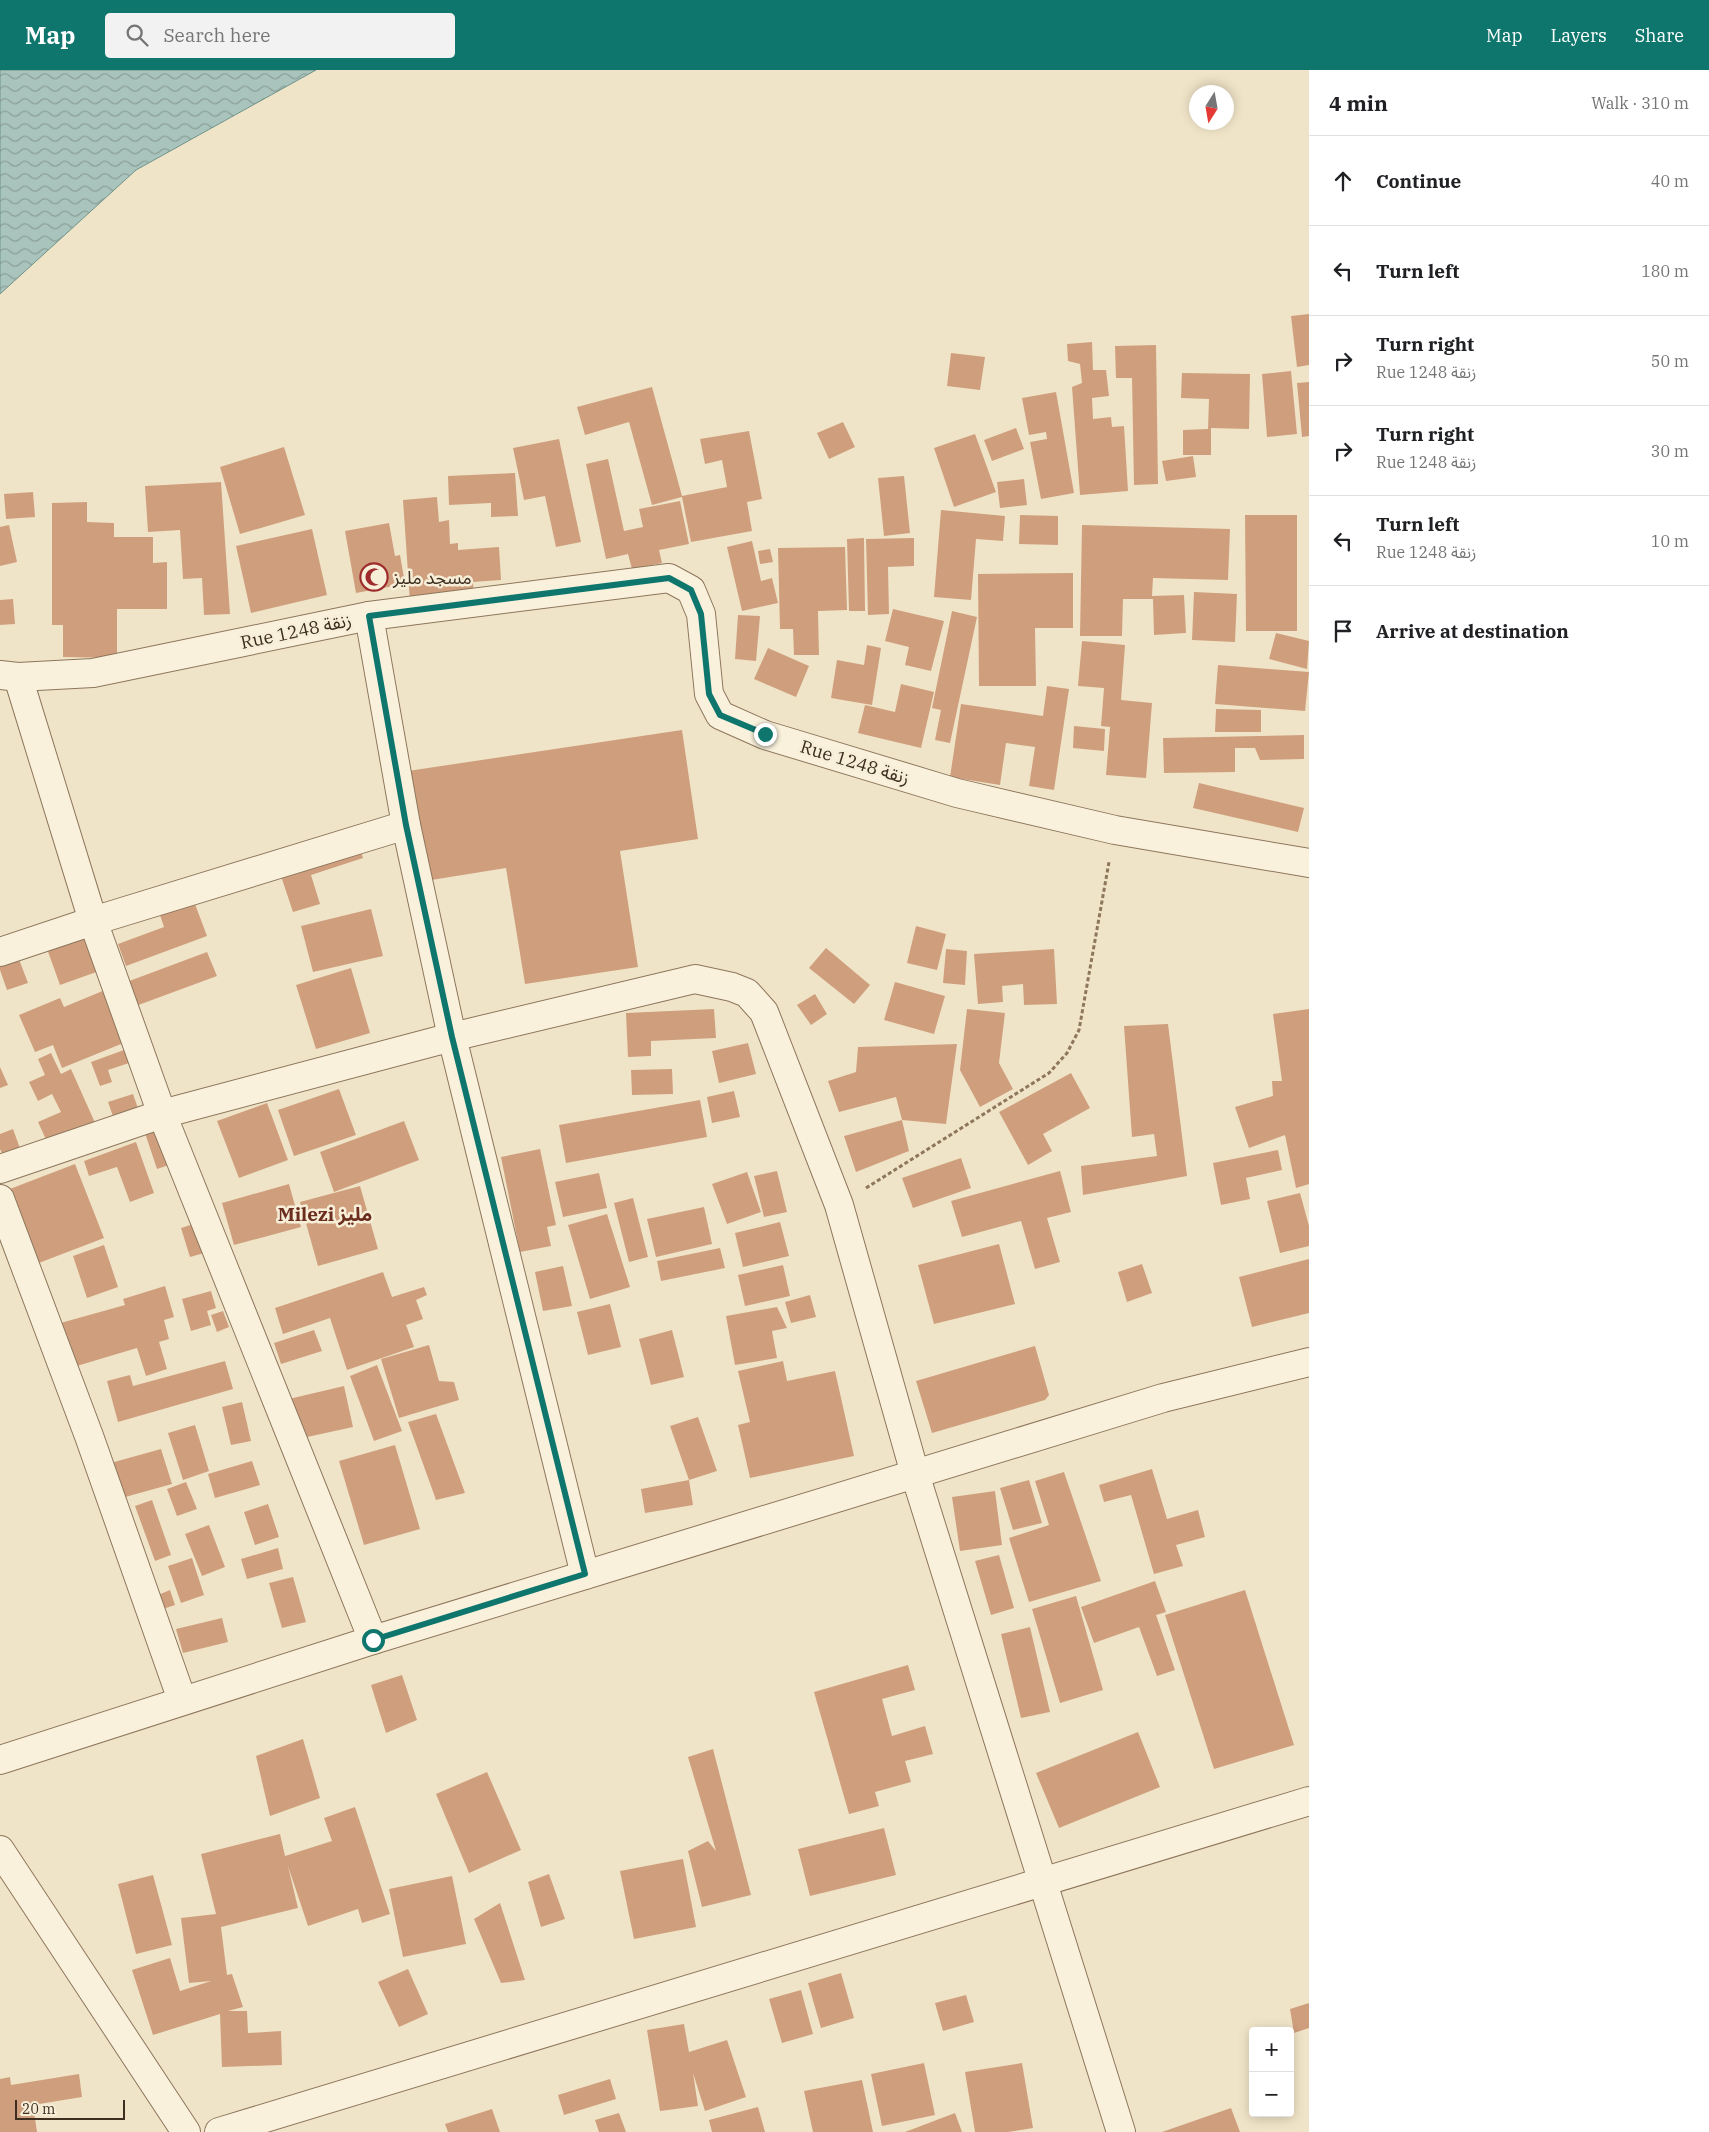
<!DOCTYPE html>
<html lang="en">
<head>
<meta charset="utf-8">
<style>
	body { margin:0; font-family:"IBM Plex Serif","Noto Sans Arabic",serif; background:#f2f2f2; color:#202124 }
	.controls { position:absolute; right:15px; bottom:15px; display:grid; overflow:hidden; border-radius:5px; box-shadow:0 2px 12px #0003 }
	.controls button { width:45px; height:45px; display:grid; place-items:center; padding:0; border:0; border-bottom:1px solid #e0e0e0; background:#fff; color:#202124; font:25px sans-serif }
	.compass { position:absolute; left:1189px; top:15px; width:45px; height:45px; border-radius:50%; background:#fff; box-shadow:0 2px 12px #0003; rotate:191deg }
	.scale { position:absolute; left:15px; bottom:12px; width:110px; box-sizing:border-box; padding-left:5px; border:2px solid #3d2e20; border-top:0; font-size:14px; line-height:18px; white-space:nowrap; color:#3d2e20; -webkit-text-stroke:4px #f7eed8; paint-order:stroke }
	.stop { position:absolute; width:15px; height:15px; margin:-11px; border:4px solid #0f766e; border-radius:50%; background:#fff }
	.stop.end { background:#0f766e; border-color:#fff; box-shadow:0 1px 5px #0008 }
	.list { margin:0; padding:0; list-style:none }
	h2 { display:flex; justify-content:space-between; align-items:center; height:65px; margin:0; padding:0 20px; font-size:21px }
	h2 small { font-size:16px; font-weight:400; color:#757577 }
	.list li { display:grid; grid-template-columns:32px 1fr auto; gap:15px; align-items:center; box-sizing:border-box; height:90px; padding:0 20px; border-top:1px solid #e0e0e0 }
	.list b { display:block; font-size:19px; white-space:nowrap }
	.list p { margin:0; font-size:16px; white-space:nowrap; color:#757577 }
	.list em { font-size:16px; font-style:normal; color:#757577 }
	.icon { flex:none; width:28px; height:28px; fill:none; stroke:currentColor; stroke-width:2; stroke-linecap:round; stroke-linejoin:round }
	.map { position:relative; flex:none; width:1309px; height:2062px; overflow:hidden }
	header { display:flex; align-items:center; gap:30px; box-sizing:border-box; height:70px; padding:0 25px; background:#0f766e; color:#fff }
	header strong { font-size:24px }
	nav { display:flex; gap:28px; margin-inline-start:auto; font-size:18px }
	.search { width:350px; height:45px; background:#f2f2f2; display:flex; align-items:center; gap:12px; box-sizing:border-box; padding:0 18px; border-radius:5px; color:#757577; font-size:19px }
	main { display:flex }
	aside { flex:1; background:#fff }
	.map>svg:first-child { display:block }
	.water { fill:url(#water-waves); stroke:#6f938a }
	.building { fill:#cf9f7d }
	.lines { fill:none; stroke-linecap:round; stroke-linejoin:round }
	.minor-casing { stroke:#8d765c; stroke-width:30 }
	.path { stroke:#8d765c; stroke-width:3; stroke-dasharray:4 2.5; stroke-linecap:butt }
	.minor { stroke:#faf1dc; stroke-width:28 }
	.route { stroke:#0f766e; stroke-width:6 }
	.labels { text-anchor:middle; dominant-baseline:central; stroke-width:5; stroke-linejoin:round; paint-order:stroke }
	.poi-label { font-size:18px; fill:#3d2e20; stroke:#f7eed8; text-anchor:start }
	.street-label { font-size:18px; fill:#3d2e20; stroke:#f7eed8 }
	.neighbourhood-label { font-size:19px; font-weight:bold; fill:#6b2e1e; stroke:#f7eed8 }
</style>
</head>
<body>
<header>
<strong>Map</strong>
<div class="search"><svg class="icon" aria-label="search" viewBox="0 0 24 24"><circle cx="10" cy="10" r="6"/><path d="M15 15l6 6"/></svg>Search here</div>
<nav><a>Map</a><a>Layers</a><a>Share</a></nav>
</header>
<main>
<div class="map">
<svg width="1309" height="2062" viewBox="0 0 1309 2062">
	<defs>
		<pattern id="water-waves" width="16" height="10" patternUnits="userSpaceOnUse" patternTransform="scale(1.25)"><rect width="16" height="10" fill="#a9c4bc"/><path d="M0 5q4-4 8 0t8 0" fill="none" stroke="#8ba098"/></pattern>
	</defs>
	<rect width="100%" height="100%" fill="#f0e4c8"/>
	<!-- water -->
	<path class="water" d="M0 0H316L136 100 0 224Z"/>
	<!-- building -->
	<g class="building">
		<path d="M1309 244V295L1297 297 1291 246Z"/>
		<path d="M1092 272 1093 300H1106L1109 326 1092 328 1093 349 1111 347 1112 357 1124 356 1128 421 1080 425 1072 317 1082 313 1080 294 1068 291 1067 274Z"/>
		<path d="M1156 275 1158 414 1134 415 1132 308H1116L1115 276Z"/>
		<path d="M951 283 985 287 980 320 947 316Z"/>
		<path d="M1291 301 1297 364 1267 367 1262 304Z"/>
		<path d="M1182 303 1250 304 1249 359 1211 358V385H1183V360L1208 359 1209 329 1181 328Z"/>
		<path d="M1309 312V366L1302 367 1297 313Z"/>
		<path d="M652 317 682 426 727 417 722 390 705 394 700 369 749 361 762 429 747 432 752 461 691 472 682 427 652 435 629 352 585 365 577 337Z"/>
		<path d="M1056 322 1074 423 1041 429 1030 372 1047 369 1046 362 1029 365 1022 328Z"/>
		<path d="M843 352 855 377 829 389 817 363Z"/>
		<path d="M1016 358 1024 379 992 391 984 370Z"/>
		<path d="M975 364 996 422 954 437 934 378Z"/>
		<path d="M559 369 581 472 556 477 545 426 524 430 513 378Z"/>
		<path d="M284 377 305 445 240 464 220 397Z"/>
		<path d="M1193 386 1196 407 1166 411 1162 391Z"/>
		<path d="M608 389 624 461 643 457 639 439 680 431 689 474 659 480 662 493 632 499 628 484 606 489 586 394Z"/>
		<path d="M515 403 518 446 491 447V433L449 435 448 406Z"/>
		<path d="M904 406 910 463 884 466 878 408Z"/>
		<path d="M1024 409 1027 435 1000 438 997 412Z"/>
		<path d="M221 412 230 544 204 545 202 508 183 509 180 460 148 462 145 416Z"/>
		<path d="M33 422 35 447 6 449 4 424Z"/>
		<path d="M437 427 439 452 449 450 450 474 458 473V480L499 477 501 510 473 512 474 528 410 532 403 430Z"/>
		<path d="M87 432V452L114 453V467H153V493L167 492V539H117V588L63 587V555H52V433Z"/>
		<path d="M941 440 1005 446 1003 471 976 469 971 530 934 527Z"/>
		<path d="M1020 445 1058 446V475L1019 474Z"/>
		<path d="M1245 445H1297V561H1246Z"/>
		<path d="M389 453 395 486 400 485 405 514 356 523 345 461Z"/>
		<path d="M9 455 17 492 0 496V457Z"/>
		<path d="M1082 455 1230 459 1228 510 1153 508 1152 526 1184 525 1186 563 1154 565 1153 529H1123L1122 566H1080Z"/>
		<path d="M312 459 327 525 251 543 236 476Z"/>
		<path d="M864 468 865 541H849L847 469Z"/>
		<path d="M914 468V496L888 497 889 544 868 545 866 469Z"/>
		<path d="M752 471 761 511 772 508 778 533 742 541 727 477Z"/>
		<path d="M845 477 847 540 818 541 819 585H794L793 559H780L778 478Z"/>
		<path d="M770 479 773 492 760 494 758 481Z"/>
		<path d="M1073 503V558H1035L1036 616H979L978 504Z"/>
		<path d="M1194 522 1237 524 1235 572 1192 570Z"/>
		<path d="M13 529 15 554 0 555V530Z"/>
		<path d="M893 539 944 551 931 601 905 595 909 577 885 571Z"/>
		<path d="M952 541 977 547 950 673 935 670 941 640 932 638Z"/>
		<path d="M738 545 760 546 756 591 735 589Z"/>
		<path d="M1276 563 1309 571 1307 599 1269 589Z"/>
		<path d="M1082 571 1125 575 1121 630 1152 633 1146 708 1106 705 1110 657 1101 656 1104 618 1078 616Z"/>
		<path d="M867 575 881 578 872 635 831 628 837 590 864 595Z"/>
		<path d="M768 578 809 596 796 627 754 609Z"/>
		<path d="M1218 595 1309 602 1305 641 1215 634Z"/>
		<path d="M901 614 934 622 921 678 858 663 865 635 895 642Z"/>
		<path d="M1047 616 1069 619 1054 720 1029 716 1035 677 1006 673 1000 715 950 707 961 634 1043 646Z"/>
		<path d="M1216 639 1261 640V662H1215Z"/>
		<path d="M1074 656 1105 659 1104 681 1073 678Z"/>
		<path d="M682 660 698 769 620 781 638 897 525 914 506 798 425 811 408 701Z"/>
		<path d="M1304 665V689L1260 690 1255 678H1235V702L1164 703 1163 668Z"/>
		<path d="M1199 713 1304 738 1298 762 1193 738Z"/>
		<path d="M359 775 363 788 311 805 320 834 293 842 279 800Z"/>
		<path d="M192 826 207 866 126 896 118 874 164 857 158 839Z"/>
		<path d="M371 839 383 886 313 902 301 856Z"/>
		<path d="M916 856 946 864 937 900 907 893Z"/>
		<path d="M88 861 102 900 60 915 46 876Z"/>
		<path d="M826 878 870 915 854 934 809 898Z"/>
		<path d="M946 879 967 881 965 915 943 913Z"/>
		<path d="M1054 879 1057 934 1024 935 1023 914 1002 916 1003 932 978 934 974 884Z"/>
		<path d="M207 882 217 906 133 937 124 913Z"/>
		<path d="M17 884 28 913 7 920 0 900V890Z"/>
		<path d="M351 898 370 963 316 979 296 915Z"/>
		<path d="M895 912 945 926 934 964 884 950Z"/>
		<path d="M105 920 126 972 62 998 53 975 35 982 19 945 60 928 64 937Z"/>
		<path d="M815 924 827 944 811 955 797 935Z"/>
		<path d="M714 939 716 968 651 971V986L628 987 626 943Z"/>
		<path d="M967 939 1005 943 999 993 1013 1019 980 1037 960 1000Z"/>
		<path d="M1309 939V1114L1296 1118 1285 1065 1249 1078 1235 1037 1273 1026 1272 1011H1282L1273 944Z"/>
		<path d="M1168 954 1187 1106 1083 1125 1081 1096 1157 1086 1154 1064 1132 1067 1124 956Z"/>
		<path d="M748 973 756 1004 719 1013 712 981Z"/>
		<path d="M957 974 946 1054 902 1050 909 1081 856 1102 844 1066 902 1050 896 1027 839 1042 828 1011 856 1002 858 977Z"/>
		<path d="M124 980 129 993 108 1000 112 1012 100 1016 91 992Z"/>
		<path d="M51 983 61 1004 71 999 96 1055 49 1076 38 1052 61 1042 52 1024 38 1031 29 1012 45 1005 38 989Z"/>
		<path d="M0 997 8 1015 0 1018Z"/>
		<path d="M672 999 673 1024 632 1025 631 1000Z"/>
		<path d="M1071 1003 1090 1038 1043 1064 1052 1081 1028 1095 999 1042Z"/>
		<path d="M339 1019 356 1065 294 1086 278 1040Z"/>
		<path d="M734 1021 740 1047 712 1053 707 1027Z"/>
		<path d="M133 1024 140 1044 115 1052 108 1032Z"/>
		<path d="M700 1030 707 1067 566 1093 559 1055Z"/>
		<path d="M267 1033 288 1090 239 1108 217 1051Z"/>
		<path d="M404 1051 419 1090 334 1122 320 1082Z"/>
		<path d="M165 1053 178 1092 157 1099 144 1060Z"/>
		<path d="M13 1059 21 1081 4 1088 0 1079V1064Z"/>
		<path d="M136 1072 154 1123 130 1132 117 1097 89 1106 84 1091Z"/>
		<path d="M540 1079 556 1155 547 1157 551 1176 520 1182 501 1087Z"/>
		<path d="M1278 1080 1282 1100 1246 1108 1250 1129 1221 1135 1213 1093Z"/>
		<path d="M961 1088 971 1118 913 1138 902 1108Z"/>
		<path d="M75 1094 104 1168 31 1196 2 1122Z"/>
		<path d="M777 1101 787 1142 764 1147 754 1106Z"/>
		<path d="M1060 1101 1071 1142 1047 1148 1060 1192 1035 1199 1021 1151 962 1167 951 1131Z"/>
		<path d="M747 1102 761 1142 727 1154 712 1114Z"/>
		<path d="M599 1103 607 1138 563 1147 555 1112Z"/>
		<path d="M289 1114 301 1157 234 1175 222 1133Z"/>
		<path d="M360 1116 378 1179 318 1196 300 1132Z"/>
		<path d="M1300 1123 1309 1156V1176L1280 1183 1267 1131Z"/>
		<path d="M633 1128 648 1187 629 1192 614 1133Z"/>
		<path d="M704 1137 712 1174 656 1187 647 1149Z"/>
		<path d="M607 1144 630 1217 590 1229 568 1155Z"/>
		<path d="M200 1152 208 1182 190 1187 181 1158Z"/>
		<path d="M780 1152 789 1186 743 1197 735 1163Z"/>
		<path d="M999 1174 1015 1234 934 1254 918 1195Z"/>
		<path d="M104 1175 118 1217 87 1228 73 1186Z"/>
		<path d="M720 1178 725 1198 661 1211 657 1191Z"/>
		<path d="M1309 1189V1243L1252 1257 1239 1207Z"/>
		<path d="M1142 1194 1152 1223 1127 1232 1118 1202Z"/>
		<path d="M783 1195 790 1226 745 1236 738 1205Z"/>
		<path d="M563 1196 572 1236 543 1241 535 1202Z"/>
		<path d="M383 1202 392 1227 424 1217 427 1225 416 1230 423 1249 406 1255 414 1277 347 1300 330 1248 283 1264 275 1238Z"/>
		<path d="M165 1216 174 1247 164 1250 169 1269 159 1272 167 1299 146 1306 137 1278 70 1298 57 1254 125 1235 123 1229Z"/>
		<path d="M211 1221 216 1238 207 1241 211 1255 191 1261 182 1229Z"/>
		<path d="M810 1225 816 1247 791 1253 785 1232Z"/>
		<path d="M610 1234 621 1277 588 1285 577 1242Z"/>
		<path d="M777 1237 787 1258 772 1261 777 1288 735 1295 726 1246Z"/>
		<path d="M223 1241 229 1257 217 1262 211 1245Z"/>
		<path d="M314 1260 322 1281 281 1294 274 1273Z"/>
		<path d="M672 1260 684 1307 651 1315 639 1269Z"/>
		<path d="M429 1275 439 1311 454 1312 459 1330 399 1348 381 1289Z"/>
		<path d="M1035 1276 1049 1325 1045 1330 932 1363 916 1311Z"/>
		<path d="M225 1291 233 1319 118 1352 107 1311 130 1305 133 1316Z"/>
		<path d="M783 1291 787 1311 835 1301 854 1386 750 1408 738 1355 750 1352 738 1301Z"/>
		<path d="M377 1295 402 1361 374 1371 350 1306Z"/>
		<path d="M344 1316 353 1357 298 1369 289 1329Z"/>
		<path d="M242 1332 251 1371 231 1375 222 1337Z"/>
		<path d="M436 1344 465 1423 436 1430 408 1352Z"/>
		<path d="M698 1347 717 1401 689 1410 670 1356Z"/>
		<path d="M195 1355 209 1401 183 1410 168 1363Z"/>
		<path d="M395 1375 420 1459 364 1475 339 1391Z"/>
		<path d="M161 1379 172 1414 118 1429 107 1394Z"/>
		<path d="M252 1391 260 1415 215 1428 208 1404Z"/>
		<path d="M1152 1399 1167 1449 1198 1440 1205 1467 1176 1475 1183 1496 1154 1504 1131 1425 1104 1432 1099 1415Z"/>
		<path d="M1064 1402 1101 1511 1029 1532 1009 1468 1049 1455 1035 1411Z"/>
		<path d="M689 1410 693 1435 645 1443 641 1419Z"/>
		<path d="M1029 1410 1042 1453 1013 1460 1000 1418Z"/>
		<path d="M186 1412 197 1439 177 1446 167 1419Z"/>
		<path d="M995 1421 1002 1475 960 1481 952 1427Z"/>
		<path d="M152 1430 171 1485 155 1491 135 1436Z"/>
		<path d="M268 1434 279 1467 255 1475 244 1442Z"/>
		<path d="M209 1455 225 1497 202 1506 185 1464Z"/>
		<path d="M278 1478 283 1499 247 1509 241 1489Z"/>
		<path d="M999 1485 1014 1538 991 1545 975 1491Z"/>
		<path d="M192 1488 204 1525 181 1533 168 1496Z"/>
		<path d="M293 1507 306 1552 282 1558 269 1513Z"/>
		<path d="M1155 1511 1166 1542 1156 1545 1175 1600 1157 1606 1139 1557 1094 1573 1081 1537Z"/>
		<path d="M170 1520 175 1535 163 1539 158 1525Z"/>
		<path d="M1245 1520 1294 1675 1214 1699 1165 1545Z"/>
		<path d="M1076 1526 1103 1620 1060 1633 1032 1539Z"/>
		<path d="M222 1548 228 1572 183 1583 176 1559Z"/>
		<path d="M1030 1557 1050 1642 1021 1648 1001 1564Z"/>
		<path d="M908 1595 915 1620 882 1629 892 1666 925 1656 933 1684 905 1691 911 1712 875 1722 879 1736 849 1744 814 1622Z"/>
		<path d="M402 1605 417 1650 386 1663 371 1615Z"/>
		<path d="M1138 1662 1160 1717 1059 1758 1036 1703Z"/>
		<path d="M303 1669 320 1728 270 1746 256 1686Z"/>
		<path d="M713 1679 751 1825 702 1837 688 1781 708 1771 716 1781 688 1687Z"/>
		<path d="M487 1702 521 1780 469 1803 436 1724Z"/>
		<path d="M355 1737 390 1844 362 1853 358 1839 308 1856 288 1796 298 1838 221 1857 227 1905 232 1904 243 1937 228 1941H247L248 1963 281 1961 282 1995 222 1997 220 1944 153 1965 132 1900 170 1888 180 1921 211 1911 189 1913 181 1848 216 1844 201 1784 280 1764 285 1786 332 1771 324 1748Z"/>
		<path d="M884 1758 896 1805 810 1826 798 1779Z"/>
		<path d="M683 1789 696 1857 634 1869 620 1801Z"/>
		<path d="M549 1804 565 1849 541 1857 528 1812Z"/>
		<path d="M153 1805 172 1875 136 1884 118 1814Z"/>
		<path d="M452 1806 466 1874 403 1887 389 1819Z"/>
		<path d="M500 1833 525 1910 501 1913 474 1849Z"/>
		<path d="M408 1899 428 1944 399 1957 378 1912Z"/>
		<path d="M841 1903 854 1948 821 1958 808 1913Z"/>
		<path d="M801 1920 813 1964 782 1973 769 1929Z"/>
		<path d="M966 1925 974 1952 943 1961 935 1933Z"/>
		<path d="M1309 1933V1958L1294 1963 1290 1939Z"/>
		<path d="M684 1954 689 1982 727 1970 746 2027 705 2041 693 2003 698 2036 660 2041 647 1960Z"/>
		<path d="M924 1993 935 2045 882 2056 871 2004Z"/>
		<path d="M1022 1993 1033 2058 1008 2062H975L965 2002Z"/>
		<path d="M79 2004 82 2027 33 2035 37 2062H0V2009L10 2007 11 2015Z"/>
		<path d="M610 2009 616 2029 564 2045 558 2025Z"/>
		<path d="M862 2010 873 2062H813L804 2021Z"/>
		<path d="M758 2037 765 2062H712L709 2050Z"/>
		<path d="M1231 2038 1240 2062H1162Z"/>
		<path d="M492 2039 500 2062H448L445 2054Z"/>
		<path d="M619 2043 626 2062H599L595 2050Z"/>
		<path d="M955 2043 962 2062H905Z"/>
	</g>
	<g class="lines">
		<!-- minor casing -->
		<g class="minor-casing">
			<g id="minor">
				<path d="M369 546 406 755 452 967 585 1505"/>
				<path d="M0 605 18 607 93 603 369 546 669 508 691 520 701 544 709 624 720 645 765 665 957 723 1115 760 1309 793"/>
				<path d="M18 607 93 851 162 1044 373 1570"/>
				<path d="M0 882 93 851 406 755"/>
				<path d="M0 1099 162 1044 452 967 695 909 732 917 747 923 764 942 839 1135 915 1404 1121 2062"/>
				<path d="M0 1129 89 1366 182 1630"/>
				<path d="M0 1690 373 1570 1163 1328 1309 1292"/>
				<path d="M0 1780 186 2062"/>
				<path d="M219 2062 1309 1731"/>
			</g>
		</g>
		<!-- path -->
		<path class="path" d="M866 1118 1049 1003 1067 983 1079 960 1109 792"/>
		<!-- minor -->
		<use href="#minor" class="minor"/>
	</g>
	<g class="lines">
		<!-- route -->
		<path class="route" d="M373 1570 585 1504 452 967 406 755 369 546 669 508 691 520 701 544 709 624 720 645 765 664"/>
	</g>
	<!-- icons -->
	<defs>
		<g id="mosque-ring" transform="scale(1.4375)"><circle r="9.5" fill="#f7eed8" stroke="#9e2a2b" stroke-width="1.5"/><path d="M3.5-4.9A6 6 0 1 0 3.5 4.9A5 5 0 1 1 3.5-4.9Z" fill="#9e2a2b"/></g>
	</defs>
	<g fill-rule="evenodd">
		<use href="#mosque-ring" x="374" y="507"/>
	</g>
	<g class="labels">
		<!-- poi labels -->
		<g class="poi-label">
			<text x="393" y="507">مسجد مليز</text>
		</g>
		<!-- street labels -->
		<g class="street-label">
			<text transform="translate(296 561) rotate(-12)">Rue 1248 زنقة</text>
			<text transform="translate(855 692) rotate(17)">Rue 1248 زنقة</text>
		</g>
		<!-- neighbourhood labels -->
		<g class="neighbourhood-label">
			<text x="325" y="1144">Milezi مليز</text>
		</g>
	</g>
</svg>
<div class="controls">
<button>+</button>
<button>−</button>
</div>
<svg class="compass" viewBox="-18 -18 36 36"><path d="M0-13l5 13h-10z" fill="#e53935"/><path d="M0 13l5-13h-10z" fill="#757577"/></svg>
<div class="scale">20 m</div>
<div class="stop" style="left:373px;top:1570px"></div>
<div class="stop end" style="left:765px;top:664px"></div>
</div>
<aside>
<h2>4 min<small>Walk · 310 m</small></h2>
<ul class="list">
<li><svg class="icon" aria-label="ahead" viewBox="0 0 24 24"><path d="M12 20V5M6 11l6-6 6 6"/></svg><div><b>Continue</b></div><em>40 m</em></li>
<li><svg class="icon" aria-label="left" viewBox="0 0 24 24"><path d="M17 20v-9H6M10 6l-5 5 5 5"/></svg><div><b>Turn left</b></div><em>180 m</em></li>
<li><svg class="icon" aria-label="right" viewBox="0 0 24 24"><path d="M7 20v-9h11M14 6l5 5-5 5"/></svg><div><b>Turn right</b><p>Rue 1248 زنقة</p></div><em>50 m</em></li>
<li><svg class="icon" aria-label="right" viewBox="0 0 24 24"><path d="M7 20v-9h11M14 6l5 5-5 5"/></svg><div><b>Turn right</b><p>Rue 1248 زنقة</p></div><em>30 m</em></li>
<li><svg class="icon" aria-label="left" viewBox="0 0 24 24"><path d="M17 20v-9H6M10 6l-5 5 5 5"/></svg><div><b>Turn left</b><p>Rue 1248 زنقة</p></div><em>10 m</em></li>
<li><svg class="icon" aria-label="arrive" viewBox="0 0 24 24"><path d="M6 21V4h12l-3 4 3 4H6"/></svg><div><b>Arrive at destination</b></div></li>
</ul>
</aside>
</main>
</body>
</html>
